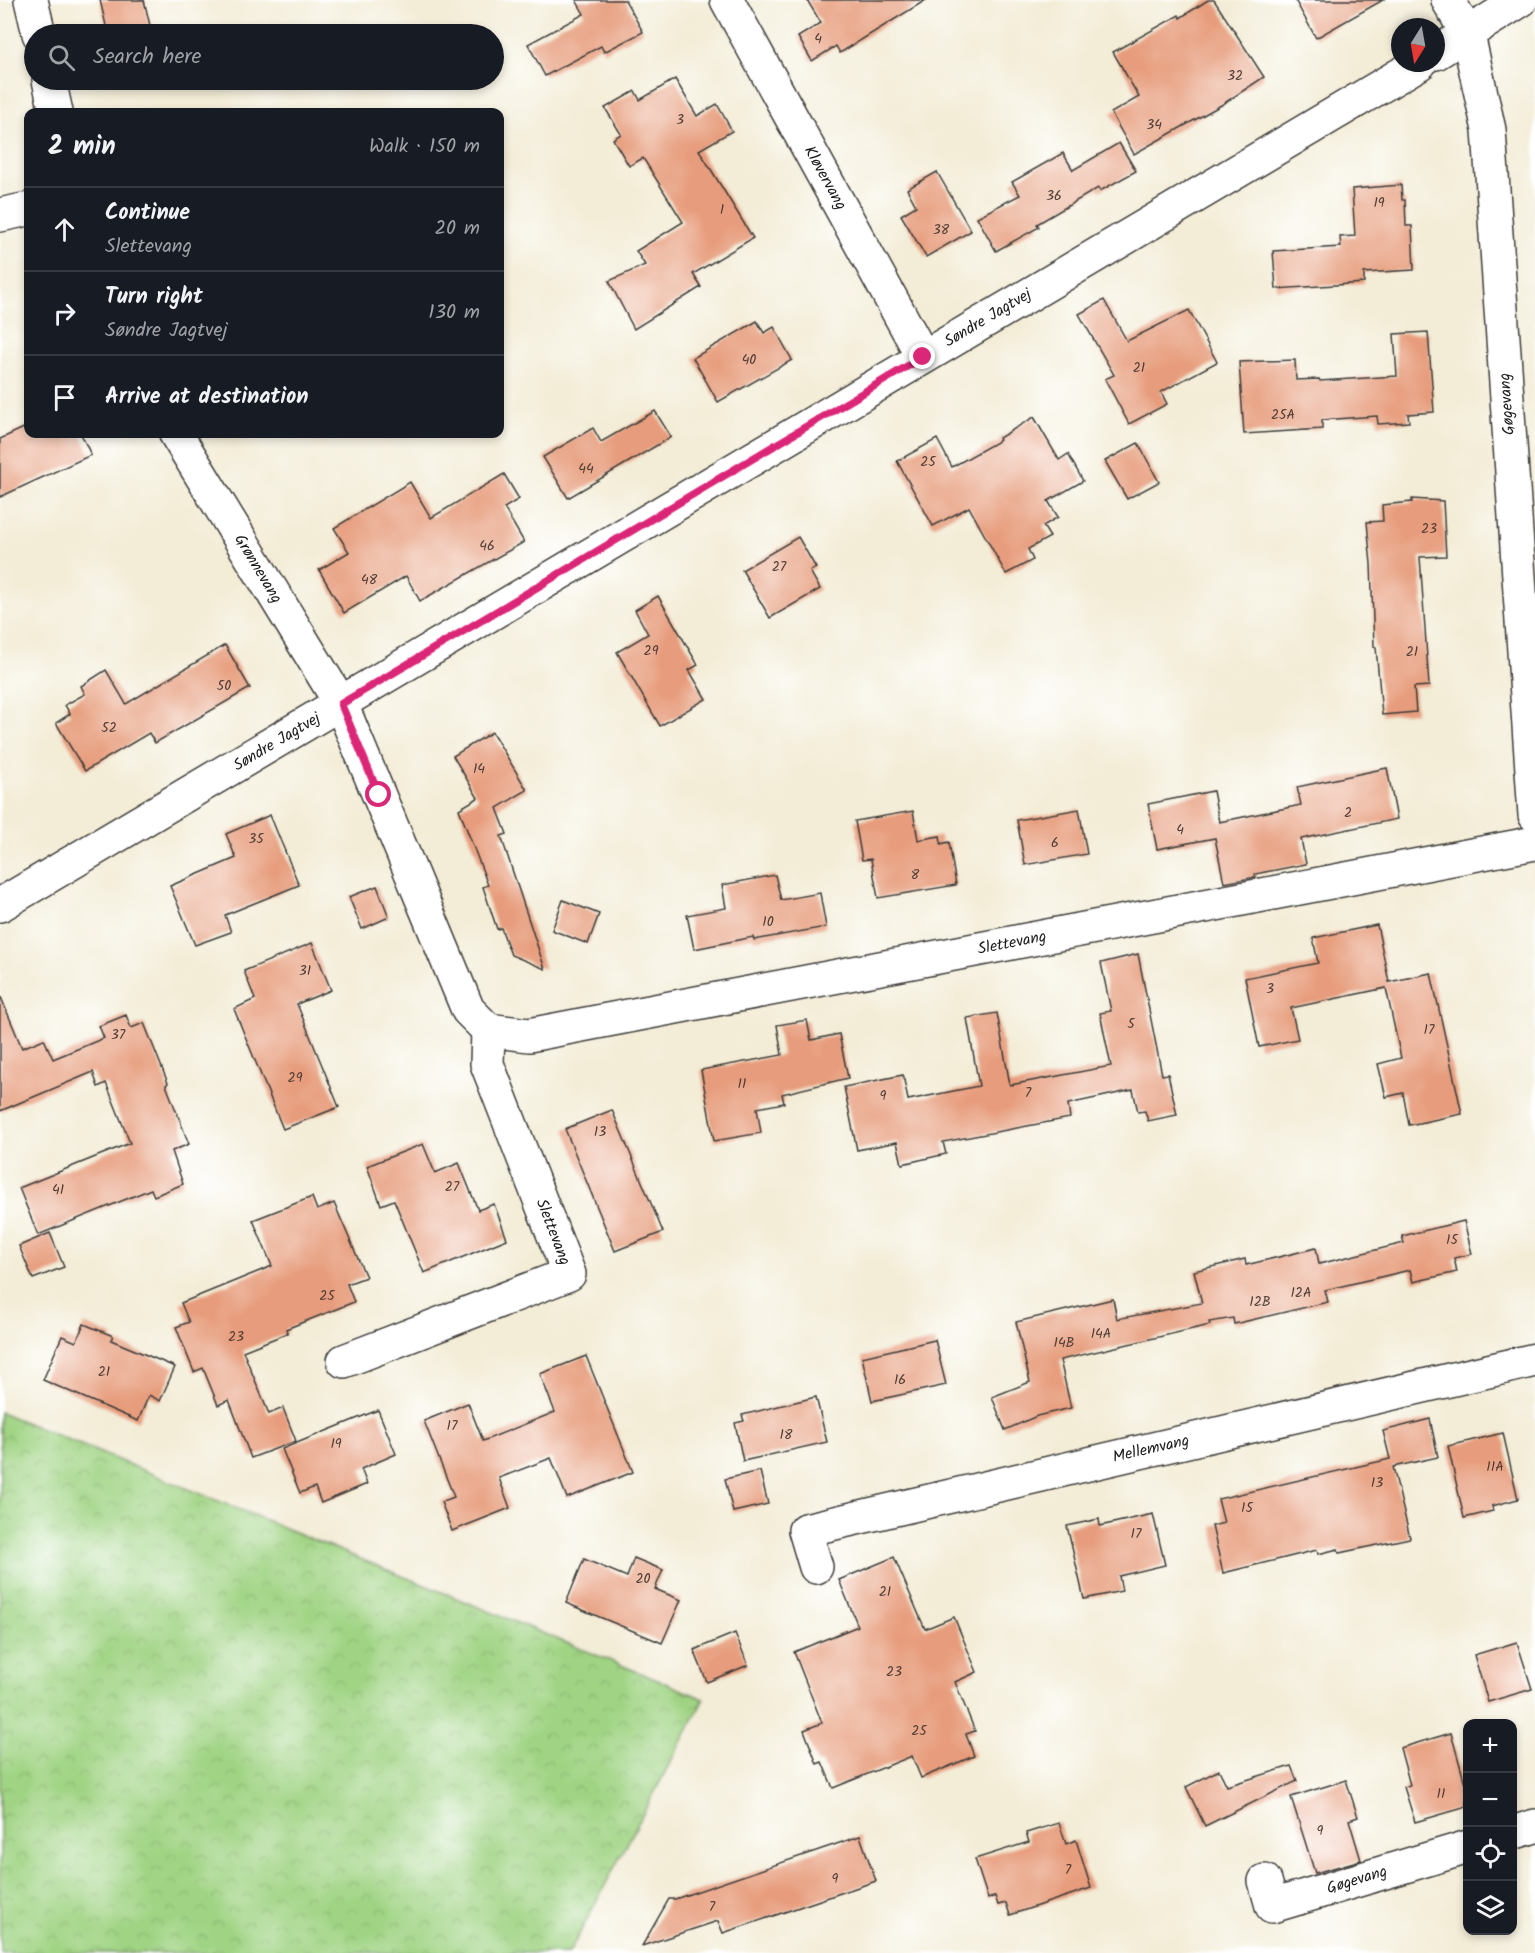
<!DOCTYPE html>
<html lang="en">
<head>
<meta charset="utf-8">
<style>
	body { margin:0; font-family:Kalam,sans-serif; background:#242831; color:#f1f3f6 }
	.controls { position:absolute; right:18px; bottom:18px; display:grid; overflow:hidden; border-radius:12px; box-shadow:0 3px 9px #0003 }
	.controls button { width:54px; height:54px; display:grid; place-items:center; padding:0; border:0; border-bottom:2px solid #363941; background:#171b24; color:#f1f3f6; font:30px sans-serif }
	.compass { position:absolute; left:1391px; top:18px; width:54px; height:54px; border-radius:50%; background:#171b24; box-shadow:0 3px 9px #0003; rotate:191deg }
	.stop { position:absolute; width:18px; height:18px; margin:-14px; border:4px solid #db2777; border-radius:50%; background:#fff }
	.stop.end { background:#db2777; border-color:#fff; box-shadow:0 2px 6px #0008 }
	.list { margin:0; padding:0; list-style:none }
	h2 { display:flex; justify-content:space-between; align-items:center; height:78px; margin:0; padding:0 24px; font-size:26px }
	h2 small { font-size:20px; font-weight:400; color:#9ea1a6 }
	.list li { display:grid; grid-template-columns:39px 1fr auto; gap:18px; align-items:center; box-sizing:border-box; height:84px; padding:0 24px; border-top:2px solid #363941 }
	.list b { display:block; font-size:22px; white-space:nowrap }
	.list p { margin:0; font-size:20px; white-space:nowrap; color:#9ea1a6 }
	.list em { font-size:20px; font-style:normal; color:#9ea1a6 }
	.icon { flex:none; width:33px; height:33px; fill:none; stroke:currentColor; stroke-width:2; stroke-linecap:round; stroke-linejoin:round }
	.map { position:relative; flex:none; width:1535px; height:1953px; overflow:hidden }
	.search { position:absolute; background:#171b24; box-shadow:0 3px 9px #0003; left:24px; top:24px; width:480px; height:66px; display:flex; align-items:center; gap:15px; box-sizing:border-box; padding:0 21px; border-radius:33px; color:#9ea1a6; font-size:22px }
	.panel { position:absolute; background:#171b24; box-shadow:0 3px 9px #0003; left:24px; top:108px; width:480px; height:330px; border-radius:12px }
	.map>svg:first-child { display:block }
	.park { fill:url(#park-crowns); stroke:#5e7850; stroke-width:1.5 }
	.building { fill:#e79d7d }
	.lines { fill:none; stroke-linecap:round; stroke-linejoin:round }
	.minor-casing { stroke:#3c3b38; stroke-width:36 }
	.minor { stroke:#fff; stroke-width:33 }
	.route { stroke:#db2777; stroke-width:8 }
	.labels { text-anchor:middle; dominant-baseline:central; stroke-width:4.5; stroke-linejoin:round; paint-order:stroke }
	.number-label { font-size:14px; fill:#4f3c34 }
	.street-label { font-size:16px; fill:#1c1c1c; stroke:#fff }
</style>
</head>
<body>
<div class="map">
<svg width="1535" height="1953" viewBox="0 0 1535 1953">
	<defs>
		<pattern id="park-crowns" width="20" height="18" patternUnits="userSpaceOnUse" patternTransform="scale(1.5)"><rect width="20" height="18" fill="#a0d484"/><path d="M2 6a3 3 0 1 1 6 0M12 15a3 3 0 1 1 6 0" fill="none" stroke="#89b571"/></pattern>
	</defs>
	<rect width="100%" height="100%" fill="#fff"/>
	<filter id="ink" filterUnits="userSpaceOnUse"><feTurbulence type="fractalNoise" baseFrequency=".0167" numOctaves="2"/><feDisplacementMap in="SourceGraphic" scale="12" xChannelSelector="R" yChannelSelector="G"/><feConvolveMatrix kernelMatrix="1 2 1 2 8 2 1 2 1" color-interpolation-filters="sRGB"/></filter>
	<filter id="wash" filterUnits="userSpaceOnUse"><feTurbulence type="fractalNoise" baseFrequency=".008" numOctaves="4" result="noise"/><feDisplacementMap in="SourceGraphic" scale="24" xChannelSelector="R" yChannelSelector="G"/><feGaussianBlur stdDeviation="1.35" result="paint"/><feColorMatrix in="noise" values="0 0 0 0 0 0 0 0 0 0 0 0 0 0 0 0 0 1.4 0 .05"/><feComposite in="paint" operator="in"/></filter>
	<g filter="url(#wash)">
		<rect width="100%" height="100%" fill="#f3ecd6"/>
		<!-- park -->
		<path class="park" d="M0 1412 704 1699 569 1953H0Z"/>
		<g id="blocks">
			<!-- building -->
			<g class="building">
				<path d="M100 0H144L152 34H108Z"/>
				<path d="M576 0H625L643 32 604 52 601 46 545 76 528 44 584 14Z"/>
				<path d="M807 0H926L840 53 836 46 812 61 798 37 821 23Z"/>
				<path d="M1208 0H1214L1264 77 1223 104 1134 154 1111 113 1139 97 1113 52 1179 15 1180 18Z"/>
				<path d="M1295 0H1383L1316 38Z"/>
				<path d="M675 79 697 116 717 104 732 131 699 150 753 238 693 274 701 287 634 329 609 281 645 265 636 251 683 222 643 158 629 166 613 139 621 134 605 108 635 91 640 100Z"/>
				<path d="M1119 143 1136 171 1100 191 1098 188 1037 224 1039 227 996 251 977 217 1020 195 1012 182 1063 153 1073 170Z"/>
				<path d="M937 172 971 231 926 257 901 215 916 206 907 189Z"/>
				<path d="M1401 185 1402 200H1405L1406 226H1412L1414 270 1364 273V283L1276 289 1273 251 1341 247 1340 237 1355 236 1352 189Z"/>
				<path d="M1104 300 1127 341 1189 310 1217 362 1161 392 1167 404 1129 424 1105 379 1114 375 1079 314Z"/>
				<path d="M757 321 764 333 774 327 792 360 718 402 693 358Z"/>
				<path d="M1428 332 1434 412 1408 414 1409 422 1378 424 1377 416 1322 420V429L1244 434 1239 362 1295 360 1296 380 1319 379 1320 381 1397 376 1394 334Z"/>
				<path d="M655 411 671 437 568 498 543 457 593 428 601 442Z"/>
				<path d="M1034 417 1059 460 1068 454 1083 481 1048 501 1058 517 1043 526 1050 537 1028 549 1033 560 1006 574 969 507 933 526 897 461 937 439 952 467 1000 440 999 438Z"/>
				<path d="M28 426V434H81L91 455 0 497V439Z"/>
				<path d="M1138 443 1159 482 1127 499 1105 461Z"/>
				<path d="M504 474 519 499 504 508 524 542 420 601 406 576 344 613 319 570 349 552 334 528 410 482 431 518Z"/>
				<path d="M1412 499 1443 501 1446 556 1420 557 1429 686 1414 687 1416 712 1382 715 1376 647H1374L1371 564 1367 522 1383 521 1382 505 1412 502Z"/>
				<path d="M798 537 816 568 810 571 820 589 770 618 742 570Z"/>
				<path d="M658 596 698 665 689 670 706 699 660 726 617 652 648 634 635 610Z"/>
				<path d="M225 645 250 688 155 743 149 733 85 771 56 723 70 714 65 705 85 694 81 686 106 670 126 704Z"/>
				<path d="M492 732 527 790 497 808 507 834 501 836 545 969 511 955 501 928 497 929 483 887 488 885 459 809 478 798 453 756Z"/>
				<path d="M1387 768 1397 819 1301 839 1306 864 1255 874 1256 877 1224 883 1215 838 1157 849 1148 804 1213 791 1219 822 1301 805 1297 787Z"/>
				<path d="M1079 809 1087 854 1025 865 1017 820Z"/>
				<path d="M913 811 918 840 940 836 941 844 949 842 956 885 878 898 871 859 862 860 855 821Z"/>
				<path d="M270 815 299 885 225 915 231 932 195 945 170 886 236 858 226 834Z"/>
				<path d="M775 875 781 900 820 893 826 927 754 940 753 937 694 949 687 915 726 908 722 885Z"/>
				<path d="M377 886 389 917 362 929 349 897Z"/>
				<path d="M563 900 599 914 588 944 552 930Z"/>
				<path d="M1377 925 1389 982 1431 973 1462 1114 1409 1125 1403 1093 1386 1097 1378 1064 1401 1058 1386 988 1291 1008 1298 1039 1259 1047 1245 978 1318 963 1313 938Z"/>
				<path d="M312 943 331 990 297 1004 339 1107 283 1129 234 1009 255 999 244 971Z"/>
				<path d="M1138 954 1162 1075 1168 1074 1177 1115 1148 1121 1145 1111 1138 1112 1133 1090 1068 1104 1070 1118 943 1142 946 1154 902 1164 897 1142 857 1150 844 1087 903 1075 908 1100 979 1086 967 1018 997 1013 1010 1085 1111 1066 1100 1013 1111 1011 1101 963Z"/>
				<path d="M0 995 22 1048 44 1039 53 1059 104 1038 99 1026 126 1015 131 1028 144 1023 168 1083 166 1085 189 1144 172 1151 183 1184 154 1196 151 1189 38 1235 19 1188 130 1143 106 1083 98 1087 93 1072 0 1111Z"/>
				<path d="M807 1020 811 1040 839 1034 848 1078 782 1094 784 1103 757 1108 761 1133 714 1141 701 1070 782 1055 777 1025Z"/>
				<path d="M612 1110 663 1232 615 1251 565 1129Z"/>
				<path d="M423 1144 435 1173 459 1163 478 1210 494 1204 507 1239 424 1273 394 1200 381 1205 367 1166Z"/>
				<path d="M312 1197 317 1210 334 1203 366 1277 347 1284 354 1302 286 1329 288 1333 243 1351 269 1414 283 1408 296 1441 251 1458 229 1400 218 1405 203 1368 194 1372 176 1327 189 1322 181 1303 272 1266 253 1220Z"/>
				<path d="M1464 1221 1472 1254 1454 1258 1457 1272 1413 1282 1410 1270 1325 1290 1328 1302 1234 1324 1233 1318 1209 1322 1210 1325 1060 1360 1071 1408 1037 1416 1005 1430 992 1397 1030 1382 1016 1322 1113 1299 1117 1319 1202 1303 1194 1271 1245 1259 1246 1265 1316 1248 1319 1264 1404 1243 1402 1236Z"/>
				<path d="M50 1233 64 1267 33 1279 19 1246Z"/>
				<path d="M84 1324 113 1336 111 1340 175 1367 160 1401 149 1395 138 1421 43 1380 62 1336 76 1342Z"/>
				<path d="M935 1340 946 1385 872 1401 862 1357Z"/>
				<path d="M586 1356 633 1472 567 1498 551 1458 499 1478 510 1508 452 1531 441 1502 454 1497 424 1421 468 1403 483 1441 555 1412 540 1374Z"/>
				<path d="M816 1397 827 1442 743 1461 735 1423 744 1421 742 1415Z"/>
				<path d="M378 1410 396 1454 361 1469 367 1484 321 1503 315 1487 300 1493 282 1449Z"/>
				<path d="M1430 1419 1438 1457 1393 1467 1410 1538 1339 1553 1338 1549 1318 1554 1317 1550 1223 1573 1212 1526 1224 1523 1218 1499 1390 1459 1383 1431Z"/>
				<path d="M1503 1433 1518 1499 1492 1506 1493 1511 1464 1518 1448 1446Z"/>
				<path d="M760 1471 768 1504 733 1512 725 1479Z"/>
				<path d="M1153 1514 1165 1565 1119 1576 1122 1591 1084 1599 1067 1526 1099 1519 1100 1526Z"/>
				<path d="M894 1557 925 1629 954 1617 977 1672 955 1682 975 1731 966 1734 974 1756 921 1778 912 1756 833 1788 822 1762 817 1764 804 1730 822 1723 794 1652 858 1626 839 1580Z"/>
				<path d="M634 1558 663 1570 655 1589 681 1600 662 1643 566 1603 584 1559 627 1577Z"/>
				<path d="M735 1633 748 1665 707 1682 694 1650Z"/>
				<path d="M1517 1642 1532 1689 1488 1702 1474 1655Z"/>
				<path d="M1451 1733 1467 1791V1807L1415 1822 1404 1787 1410 1785 1400 1748Z"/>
				<path d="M1291 1766 1297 1781 1205 1826 1186 1787 1219 1770 1227 1786Z"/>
				<path d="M1346 1780 1358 1817 1349 1820 1361 1860 1315 1873 1291 1797Z"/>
				<path d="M1059 1823 1066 1844 1076 1840 1091 1888 1010 1915 1006 1903 998 1905 995 1896 988 1899 975 1859 1029 1842 1026 1833Z"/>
				<path d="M860 1836 876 1881 723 1933 718 1921 642 1946 669 1899H675Z"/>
			</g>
		</g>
	</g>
	<g filter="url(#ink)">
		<use href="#blocks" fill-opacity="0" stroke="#3c3b38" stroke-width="1.5"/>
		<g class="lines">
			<!-- minor casing -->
			<g class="minor-casing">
				<g id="minor">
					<path d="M31 0 39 34"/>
					<path d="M727 0 923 357"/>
					<path d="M1448 0 1468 35 1489 130 1535 815"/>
					<path d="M1436 53 1521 0"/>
					<path d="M49 80 56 112"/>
					<path d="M0 215 28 209"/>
					<path d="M176 434 341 704 468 1010 488 1030 529 1035 1535 843"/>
					<path d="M0 905 1420 63"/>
					<path d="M344 1361 569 1274 487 1064 488 1030"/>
					<path d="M816 1567 805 1530 1535 1360"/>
					<path d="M1512 1833 1535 1826"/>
					<path d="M1265 1881 1272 1906 1468 1847"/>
				</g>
			</g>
			<!-- minor -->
			<use href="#minor" class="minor"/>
		</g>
	</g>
	<g class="lines" filter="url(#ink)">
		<!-- route -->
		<path class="route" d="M379 795 341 704 923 357"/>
	</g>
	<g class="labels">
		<!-- number labels -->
		<g class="number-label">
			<text x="818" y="39">4</text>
			<text x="1235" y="76">32</text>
			<text x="680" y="120">3</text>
			<text x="1154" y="125">34</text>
			<text x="1054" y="196">36</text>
			<text x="1379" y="203">19</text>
			<text x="722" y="210">1</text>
			<text x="941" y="230">38</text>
			<text x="749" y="360">40</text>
			<text x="1139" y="368">21</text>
			<text x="1283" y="415">25A</text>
			<text x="928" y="462">25</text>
			<text x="586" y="469">44</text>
			<text x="1429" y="529">23</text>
			<text x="487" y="546">46</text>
			<text x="779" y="567">27</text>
			<text x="369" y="580">48</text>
			<text x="651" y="651">29</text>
			<text x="1412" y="652">21</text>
			<text x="224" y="686">50</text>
			<text x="109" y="728">52</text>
			<text x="479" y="769">14</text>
			<text x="1348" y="813">2</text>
			<text x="1180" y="830">4</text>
			<text x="256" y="839">35</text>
			<text x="1055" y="843">6</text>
			<text x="915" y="875">8</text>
			<text x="768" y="922">10</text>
			<text x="305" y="971">31</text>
			<text x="1270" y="989">3</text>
			<text x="1131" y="1024">5</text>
			<text x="1429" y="1030">17</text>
			<text x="118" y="1035">37</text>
			<text x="295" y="1078">29</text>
			<text x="742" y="1084">11</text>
			<text x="1028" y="1093">7</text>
			<text x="883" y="1096">9</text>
			<text x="600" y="1132">13</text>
			<text x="452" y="1187">27</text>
			<text x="58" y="1190">41</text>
			<text x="1452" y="1240">15</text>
			<text x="1301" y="1293">12A</text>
			<text x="327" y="1296">25</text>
			<text x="1260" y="1302">12B</text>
			<text x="1101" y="1334">14A</text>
			<text x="236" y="1337">23</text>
			<text x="1064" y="1343">14B</text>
			<text x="104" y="1372">21</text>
			<text x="900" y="1380">16</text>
			<text x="452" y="1426">17</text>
			<text x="786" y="1435">18</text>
			<text x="336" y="1444">19</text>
			<text x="1495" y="1467">11A</text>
			<text x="1377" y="1483">13</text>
			<text x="1247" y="1508">15</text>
			<text x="1136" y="1534">17</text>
			<text x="643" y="1579">20</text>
			<text x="885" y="1592">21</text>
			<text x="894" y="1672">23</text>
			<text x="919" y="1731">25</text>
			<text x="1441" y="1794">11</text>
			<text x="1320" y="1831">9</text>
			<text x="1068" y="1870">7</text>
			<text x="835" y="1879">9</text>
			<text x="712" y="1907">7</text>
		</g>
		<!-- street labels -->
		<g class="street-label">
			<text transform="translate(825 178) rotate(61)">Kløvervang</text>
			<text transform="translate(988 318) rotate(-31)">Søndre Jagtvej</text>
			<text transform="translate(1507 404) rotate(-94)">Gøgevang</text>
			<text transform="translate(258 569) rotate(59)">Grønnevang</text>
			<text transform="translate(277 742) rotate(-31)">Søndre Jagtvej</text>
			<text transform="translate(1012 943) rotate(-11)">Slettevang</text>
			<text transform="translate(553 1232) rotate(69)">Slettevang</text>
			<text transform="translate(1151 1449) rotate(-13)">Mellemvang</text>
			<text transform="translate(1357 1880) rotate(-17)">Gøgevang</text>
		</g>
	</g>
</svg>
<div class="controls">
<button>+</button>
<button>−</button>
<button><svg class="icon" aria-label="locate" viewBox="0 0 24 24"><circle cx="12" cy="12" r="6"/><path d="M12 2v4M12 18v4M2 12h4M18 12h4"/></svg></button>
<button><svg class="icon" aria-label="layers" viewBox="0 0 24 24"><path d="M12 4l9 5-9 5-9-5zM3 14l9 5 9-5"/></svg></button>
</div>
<svg class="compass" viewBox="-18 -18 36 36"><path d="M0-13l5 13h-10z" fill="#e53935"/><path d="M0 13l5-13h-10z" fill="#9ea1a6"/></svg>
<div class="stop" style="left:379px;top:795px"></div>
<div class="stop end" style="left:923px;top:357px"></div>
<div class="search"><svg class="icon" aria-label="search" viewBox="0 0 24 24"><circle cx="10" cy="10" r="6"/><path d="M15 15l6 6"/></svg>Search here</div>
<section class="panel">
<h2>2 min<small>Walk · 150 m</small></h2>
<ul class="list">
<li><svg class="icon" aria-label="ahead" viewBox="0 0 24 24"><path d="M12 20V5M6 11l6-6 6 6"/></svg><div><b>Continue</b><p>Slettevang</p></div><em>20 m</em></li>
<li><svg class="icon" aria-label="right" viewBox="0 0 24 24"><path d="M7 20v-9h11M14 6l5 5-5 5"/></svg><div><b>Turn right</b><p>Søndre Jagtvej</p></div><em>130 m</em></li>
<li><svg class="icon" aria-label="arrive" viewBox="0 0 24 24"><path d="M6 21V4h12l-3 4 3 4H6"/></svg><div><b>Arrive at destination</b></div></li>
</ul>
</section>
</div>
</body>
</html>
